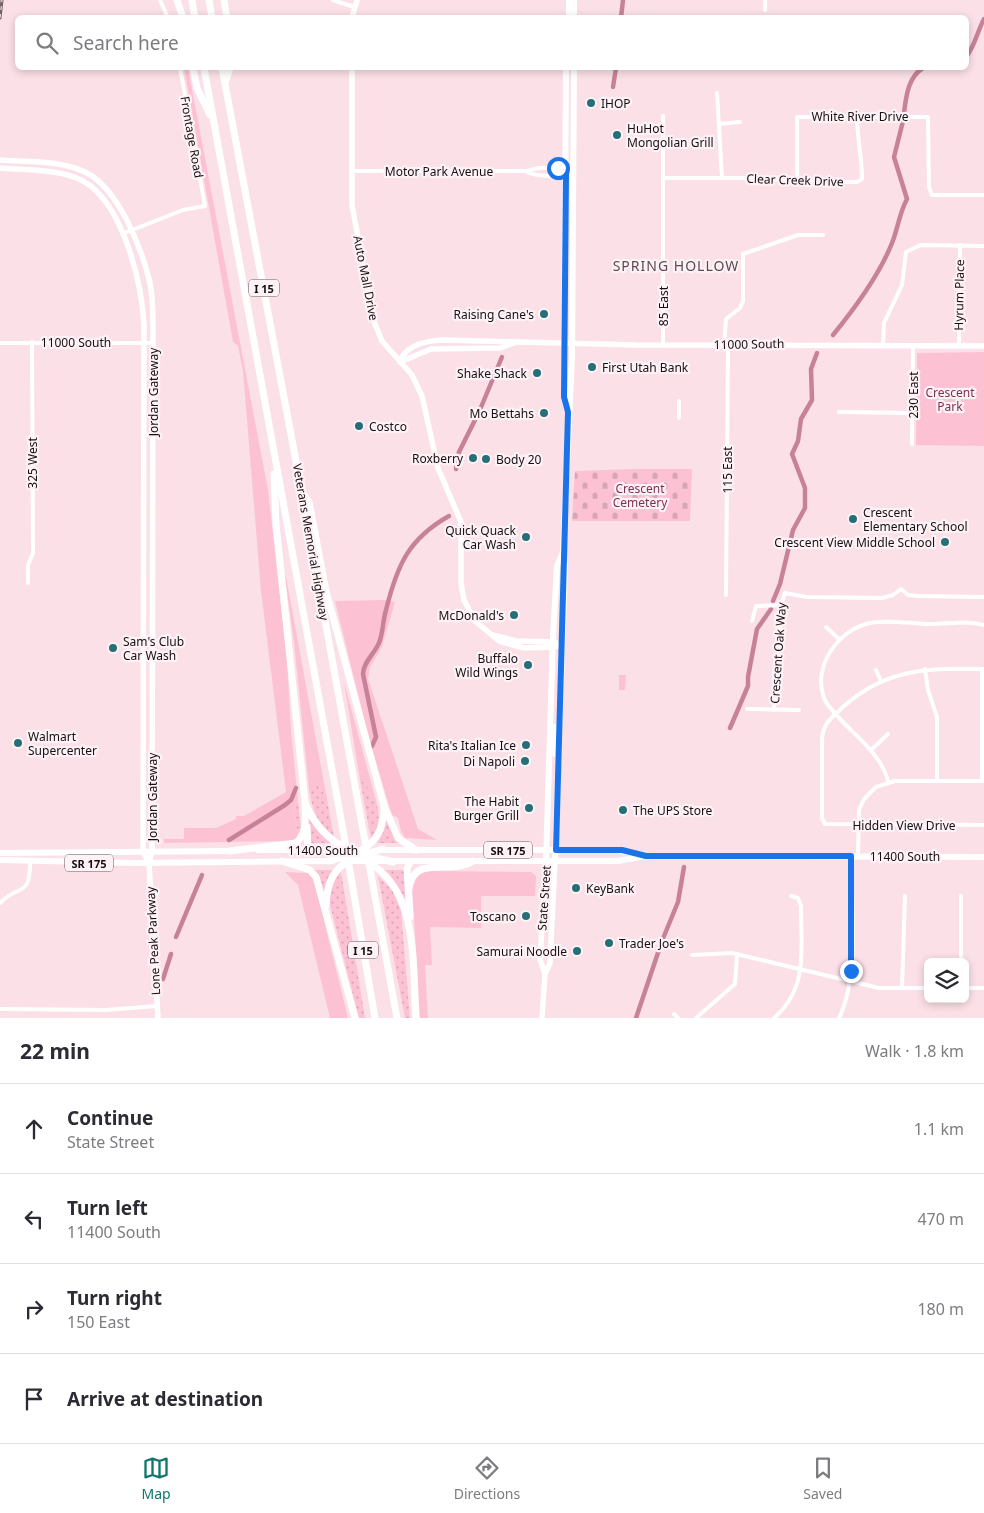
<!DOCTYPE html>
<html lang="en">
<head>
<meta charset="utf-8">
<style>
	body { margin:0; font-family:"Noto Sans",sans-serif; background:#f7f7f7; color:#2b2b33 }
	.controls { position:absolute; right:15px; bottom:15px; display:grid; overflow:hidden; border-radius:8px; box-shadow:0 2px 8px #0003 }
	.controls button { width:45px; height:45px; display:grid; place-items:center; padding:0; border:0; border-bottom:1px solid #e1e1e2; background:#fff; color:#2b2b33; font:25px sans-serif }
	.stop { position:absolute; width:15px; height:15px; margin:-11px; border:4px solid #1a73e8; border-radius:50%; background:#fff }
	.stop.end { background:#1a73e8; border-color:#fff; box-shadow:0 1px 5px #0008 }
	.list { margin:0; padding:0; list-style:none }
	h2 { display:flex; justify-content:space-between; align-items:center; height:65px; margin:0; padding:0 20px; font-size:21px }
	h2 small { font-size:16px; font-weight:400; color:#7c7c81 }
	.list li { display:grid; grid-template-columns:32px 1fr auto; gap:15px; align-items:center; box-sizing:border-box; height:90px; padding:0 20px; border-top:1px solid #e1e1e2 }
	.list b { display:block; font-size:19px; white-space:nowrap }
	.list p { margin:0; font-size:16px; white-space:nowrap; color:#7c7c81 }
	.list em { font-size:16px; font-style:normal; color:#7c7c81 }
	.icon { flex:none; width:28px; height:28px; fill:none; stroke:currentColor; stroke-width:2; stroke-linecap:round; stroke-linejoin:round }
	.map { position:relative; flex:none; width:984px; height:1018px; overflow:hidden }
	.search { position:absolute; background:#fff; box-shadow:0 2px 8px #0003; left:15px; right:15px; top:15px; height:55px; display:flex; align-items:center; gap:12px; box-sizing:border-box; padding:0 18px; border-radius:8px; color:#7c7c81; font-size:19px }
	.sheet { height:425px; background:#fff }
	nav { display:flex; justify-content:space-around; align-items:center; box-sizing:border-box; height:70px; border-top:1px solid #e1e1e2; background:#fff; font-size:14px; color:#7c7c81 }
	nav a { display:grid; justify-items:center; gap:2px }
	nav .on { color:#0f766e }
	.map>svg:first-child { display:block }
	.green { fill:#fcc2d4 }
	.cemetery { fill:url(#cemetery-stones) }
	.garden { fill:url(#garden-dots) }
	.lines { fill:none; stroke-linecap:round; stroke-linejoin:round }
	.canal { stroke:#c78299; stroke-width:4.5 }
	.street { stroke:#fff; stroke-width:4 }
	.secondary { stroke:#fff; stroke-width:5.5 }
	.primary { stroke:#fff; stroke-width:6 }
	.highway { stroke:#fff; stroke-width:7 }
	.rail-casing { stroke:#736368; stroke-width:3 }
	.rail { stroke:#fdf2f5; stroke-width:1; stroke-dasharray:4; stroke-linecap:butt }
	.route { stroke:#1a73e8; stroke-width:6 }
	.poi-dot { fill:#266f77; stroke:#fdf2f5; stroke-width:2 }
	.labels { text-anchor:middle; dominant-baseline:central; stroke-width:4.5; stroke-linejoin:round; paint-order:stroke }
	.shield { fill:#fdf2f5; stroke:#5d5356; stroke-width:1 }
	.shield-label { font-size:11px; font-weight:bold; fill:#180f12 }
	.poi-label { font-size:12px; fill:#180f12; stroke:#fdf2f5; text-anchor:end }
	.street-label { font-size:12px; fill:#180f12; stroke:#fdf2f5 }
	.park-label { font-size:12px; fill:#822e50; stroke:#fdf2f5 }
	.neighbourhood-label { font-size:14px; letter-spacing:1px; fill:#5f4a50; stroke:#fdf2f5 }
</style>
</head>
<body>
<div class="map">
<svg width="984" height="1018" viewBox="0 0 984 1018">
	<defs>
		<pattern id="cemetery-stones" width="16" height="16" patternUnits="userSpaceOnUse" patternTransform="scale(1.25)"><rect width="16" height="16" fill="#fcc2d4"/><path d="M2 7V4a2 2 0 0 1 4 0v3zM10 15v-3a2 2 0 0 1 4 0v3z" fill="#d7a6b5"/></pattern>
		<pattern id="garden-dots" width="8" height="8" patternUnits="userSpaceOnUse" patternTransform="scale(1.25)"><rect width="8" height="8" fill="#fcc2d4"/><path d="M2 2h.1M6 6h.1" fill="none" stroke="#d7a6b5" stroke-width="1.8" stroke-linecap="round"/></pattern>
	</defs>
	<rect width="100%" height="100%" fill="#fbe0e7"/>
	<!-- green -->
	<g class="green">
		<path d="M184 68H188L268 490 287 659 291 731 298 801 294 806 298 837 291 841 164 843V839H184V828H216L236 819V816H244L286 792 261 591 243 371 238 346 233 342Z"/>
		<path d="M984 352V446L916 445 917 353Z"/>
		<path d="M285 577H286L326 794 321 791 318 783 315 788 309 789 294 642Z"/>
		<path d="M384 600 395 602 382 647 370 667 368 679 418 829 437 840 405 838 401 831 398 818 392 815 369 739 335 601Z"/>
		<path d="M619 675H626L625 690H619Z"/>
		<path d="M344 682 375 797 369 795 367 785 360 780Z"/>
		<path d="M426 871 531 872 536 876 535 896H481V928L430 927 432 965H425L428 1018H420L412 884 420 872Z"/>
		<path d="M285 872 308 873 314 880 348 1018H330L298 885Z"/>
	</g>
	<!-- cemetery -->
	<path class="cemetery" d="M635 469H692L690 521H572L575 471Z"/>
	<!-- garden -->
	<g class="garden">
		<path d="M360 780 367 785 369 795 375 797C380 814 381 824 371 840Z"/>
		<path d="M318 783 321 791 326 794 334 837C317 824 312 808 309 789L315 788Z"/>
		<path d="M298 801 301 828 298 837 294 806Z"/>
		<path d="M307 814 318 831 331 843H311Z"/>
		<path d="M386 816 396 840 399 843H377L384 831Z"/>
		<path d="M313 870H333L326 882 323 894Z"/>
		<path d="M382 870H404L406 901 397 885Z"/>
		<path d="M341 872 365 1018H359L330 905C329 893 332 881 341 872Z"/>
		<path d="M378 876 393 891 401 911 410 1018H405Z"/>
	</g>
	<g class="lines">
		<!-- canal -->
		<g class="canal">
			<path d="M621 18 623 0"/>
			<path d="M966 57C975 46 977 32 984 19"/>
			<path d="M613 87 616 68"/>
			<path d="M904 113C906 97 908 77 923 68"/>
			<path d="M833 335C855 308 879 276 892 243 898 228 899 214 907 199L894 157 903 121"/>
			<path d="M456 469 459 452 479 412 502 357"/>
			<path d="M773 601 780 584 793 530 805 508V488L792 454 798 441 801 419 812 400 811 369 817 353"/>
			<path d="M730 728 748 686V677L757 629 771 609"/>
			<path d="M372 746 376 737 363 674C363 661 377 652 380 640 383 631 383 620 386 610 397 566 408 539 449 516"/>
			<path d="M229 840 285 805 291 800 296 788"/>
			<path d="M176 937 202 875"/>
			<path d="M163 979 171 954"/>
			<path d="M636 1018 662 941 678 902 684 867"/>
		</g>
		<!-- street -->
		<g class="street">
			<path d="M160 0 168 18"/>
			<path d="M333 0 354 7"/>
			<path d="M765 10V0"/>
			<path d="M717 93 722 178"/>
			<path d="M663 116V344"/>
			<path d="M719 124 740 122"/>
			<path d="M352 171H527C538 167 555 166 566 172"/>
			<path d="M527 172C539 177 554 177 566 172"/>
			<path d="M663 178H768L788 182H857L862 179C862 157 857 138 857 116"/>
			<path d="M797 182V117H928L929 187 932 195H984"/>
			<path d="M122 234 183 210 205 206 180 68"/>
			<path d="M0 343H153"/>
			<path d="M724 345 726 319 740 308 743 301V254L798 235H823"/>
			<path d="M883 345 884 323 902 285 906 252 921 245 984 246"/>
			<path d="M959 345 960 245"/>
			<path d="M679 401V418"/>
			<path d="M839 412 913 413"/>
			<path d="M912 444 913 345"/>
			<path d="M28 583V565L33 553 32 342"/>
			<path d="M726 595 728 345"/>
			<path d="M752 621 756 606 781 605"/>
			<path d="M826 627 840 640"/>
			<path d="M925 669 928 690 937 717V781"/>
			<path d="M984 669C929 668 886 668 843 707 832 717 822 724 822 741V818L825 824 984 825"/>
			<path d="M876 670 881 681"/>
			<path d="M747 709 799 710"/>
			<path d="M774 710V672L780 645V608L785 593 807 597 882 598 893 595 901 589 908 595 918 596 984 597"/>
			<path d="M871 750 888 734"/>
			<path d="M888 781C882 756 858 738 840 719 835 713 827 706 824 698 812 666 839 629 870 623 889 619 912 624 931 624 949 624 966 620 984 625"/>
			<path d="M982 781V669"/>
			<path d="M858 856 859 810 864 799 876 787 895 781H984"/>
			<path d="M961 896V962"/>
			<path d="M0 903C19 883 30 899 30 862"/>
			<path d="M692 955 732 953 879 988H928"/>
			<path d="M902 988 905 896"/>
			<path d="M965 988H984"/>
			<path d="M0 1009 106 1010 157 1006"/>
			<path d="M674 1014 678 1018"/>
			<path d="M696 1018 735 984 737 954"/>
			<path d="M774 1018C809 988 801 948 801 906L798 898 791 896"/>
			<path d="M839 1018C860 975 851 904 851 856"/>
		</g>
		<!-- secondary -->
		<g class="secondary">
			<path d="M352 18 357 0"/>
			<path d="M352 68V205L373 319 382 341 412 375 422 396 438 468 461 522V583L464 600 475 621 499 641 524 648 553 647 562 645"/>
			<path d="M0 160C28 162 62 160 87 173 119 190 142 249 150 283 153 297 153 311 153 325L152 852 149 863"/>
			<path d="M0 168C26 170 60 169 83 181 123 203 142 283 144 326L143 852 149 863 158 1018"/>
			<path d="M400 362C405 345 426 341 442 340L637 345 984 346"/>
			<path d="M400 362 431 349 500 348 514 343"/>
			<path d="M493 635 516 641 555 642"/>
			<path d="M545 974 540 959 546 861"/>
			<path d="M542 1018 545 974 550 963 555 861"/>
		</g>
		<!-- primary -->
		<g class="primary">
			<path d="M569 18V0"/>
			<path d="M574 18V0"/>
			<path d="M566 68 564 397 568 412"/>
			<path d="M554 727 555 754"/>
			<path d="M258 850H330"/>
			<path d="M380 850H617L646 856"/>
			<path d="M0 853 235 851"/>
			<path d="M0 860 135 863 333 861"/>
			<path d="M346 861H618L646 856 984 857"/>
			<path d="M546 861 553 636 557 566 563 552"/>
			<path d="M555 861 565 566 563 552 572 357 574 68"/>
		</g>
		<!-- highway -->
		<g class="highway">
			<path d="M177 0 183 18"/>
			<path d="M192 0 195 18"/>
			<path d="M209 0 212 18"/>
			<path d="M224 0 227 18"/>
			<path d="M193 68 197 88 210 115"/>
			<path d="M204 68 343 830 375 1018"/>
			<path d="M222 68 302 493 397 1018"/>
			<path d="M225 83 230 68"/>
			<path d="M304 495 309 502 326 591 384 806 398 838 416 850"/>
			<path d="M306 805C315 826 328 840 349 850"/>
			<path d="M307 827 308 850"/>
			<path d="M325 850C339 852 353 854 366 861 420 889 412 966 416 1018"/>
			<path d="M230 851 296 843C308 832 305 817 305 802L276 524 274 474"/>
			<path d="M365 854 383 849"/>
			<path d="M364 855 393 862"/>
			<path d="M282 861 310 870 316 877 355 1018"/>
			<path d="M329 861C361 852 384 846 384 806"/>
			<path d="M409 889C414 853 449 876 473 861"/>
			<path d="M326 905C327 886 332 869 350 860"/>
			<path d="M410 917 407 869 410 862"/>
		</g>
		<!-- rail casing -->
		<g class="rail-casing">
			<path id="rail" d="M0 18 2 0"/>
		</g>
		<!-- rail -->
		<use href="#rail" class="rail"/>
	</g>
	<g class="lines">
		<!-- route -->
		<path class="route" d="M558 168 566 172 564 397 568 412 556 850H622L646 856H851V971"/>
	</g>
	<!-- markers -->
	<g class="poi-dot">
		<circle cx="591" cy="103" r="5"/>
		<circle cx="617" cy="135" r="5"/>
		<circle cx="544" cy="314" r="5"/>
		<circle cx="592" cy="367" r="5"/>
		<circle cx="537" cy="373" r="5"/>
		<circle cx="544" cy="413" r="5"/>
		<circle cx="359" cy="426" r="5"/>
		<circle cx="473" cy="458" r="5"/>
		<circle cx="486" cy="459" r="5"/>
		<circle cx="853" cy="519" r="5"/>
		<circle cx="526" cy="537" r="5"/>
		<circle cx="945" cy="542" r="5"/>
		<circle cx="514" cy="615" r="5"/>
		<circle cx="113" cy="648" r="5"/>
		<circle cx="528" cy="665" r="5"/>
		<circle cx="18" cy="743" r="5"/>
		<circle cx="526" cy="745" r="5"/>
		<circle cx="525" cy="761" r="5"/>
		<circle cx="529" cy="808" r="5"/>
		<circle cx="623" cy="810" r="5"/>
		<circle cx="576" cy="888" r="5"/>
		<circle cx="526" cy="916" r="5"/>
		<circle cx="609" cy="943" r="5"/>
		<circle cx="577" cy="951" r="5"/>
	</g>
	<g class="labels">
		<!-- shield labels -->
		<g class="shield">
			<rect x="249" y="279.5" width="30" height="17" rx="4"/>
			<rect x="484" y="841.5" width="48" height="17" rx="4"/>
			<rect x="65" y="854.5" width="48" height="17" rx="4"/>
			<rect x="348" y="941.5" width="30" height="17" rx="4"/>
		</g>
		<g class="shield-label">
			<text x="264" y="288">I 15</text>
			<text x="508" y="850">SR 175</text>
			<text x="89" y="863">SR 175</text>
			<text x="363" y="950">I 15</text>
		</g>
		<!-- poi labels -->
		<g class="poi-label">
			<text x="601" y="103" text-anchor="start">IHOP</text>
			<text x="627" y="128" text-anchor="start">HuHot<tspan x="627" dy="14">Mongolian Grill</tspan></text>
			<text x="534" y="314">Raising Cane's</text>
			<text x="602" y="367" text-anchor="start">First Utah Bank</text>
			<text x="527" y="373">Shake Shack</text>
			<text x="534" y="413">Mo Bettahs</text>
			<text x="369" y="426" text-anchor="start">Costco</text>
			<text x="463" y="458">Roxberry</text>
			<text x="496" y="459" text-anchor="start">Body 20</text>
			<text x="863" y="512" text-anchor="start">Crescent<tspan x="863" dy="14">Elementary School</tspan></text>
			<text x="516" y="530">Quick Quack<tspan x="516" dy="14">Car Wash</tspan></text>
			<text x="935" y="542">Crescent View Middle School</text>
			<text x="504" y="615">McDonald's</text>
			<text x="123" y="641" text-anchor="start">Sam's Club<tspan x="123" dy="14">Car Wash</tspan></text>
			<text x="518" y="658">Buffalo<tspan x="518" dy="14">Wild Wings</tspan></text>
			<text x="28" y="736" text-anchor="start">Walmart<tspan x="28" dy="14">Supercenter</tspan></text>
			<text x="516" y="745">Rita's Italian Ice</text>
			<text x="515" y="761">Di Napoli</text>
			<text x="519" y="801">The Habit<tspan x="519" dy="14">Burger Grill</tspan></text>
			<text x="633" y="810" text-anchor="start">The UPS Store</text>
			<text x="586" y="888" text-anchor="start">KeyBank</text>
			<text x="516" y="916">Toscano</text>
			<text x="619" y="943" text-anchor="start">Trader Joe's</text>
			<text x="567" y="951">Samurai Noodle</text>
		</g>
		<!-- street labels -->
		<g class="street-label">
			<text x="860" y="116">White River Drive</text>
			<text transform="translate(192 137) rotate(80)">Frontage Road</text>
			<text x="439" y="171">Motor Park Avenue</text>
			<text transform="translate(795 180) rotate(2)">Clear Creek Drive</text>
			<text transform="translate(366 278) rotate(79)">Auto Mall Drive</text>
			<text transform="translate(959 295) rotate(-89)">Hyrum Place</text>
			<text transform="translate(663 306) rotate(-90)">85 East</text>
			<text x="76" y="342">11000 South</text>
			<text transform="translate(749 344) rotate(-1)">11000 South</text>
			<text transform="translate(153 392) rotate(-90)">Jordan Gateway</text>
			<text transform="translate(913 395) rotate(-90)">230 East</text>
			<text transform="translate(32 463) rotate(-90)">325 West</text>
			<text transform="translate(727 470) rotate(-90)">115 East</text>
			<text transform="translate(311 542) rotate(80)">Veterans Memorial Highway</text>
			<text transform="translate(778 653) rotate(-86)">Crescent Oak Way</text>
			<text transform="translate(152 797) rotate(-90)">Jordan Gateway</text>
			<text x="904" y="825">Hidden View Drive</text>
			<text x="323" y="850">11400 South</text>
			<text x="905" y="856">11400 South</text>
			<text transform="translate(544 898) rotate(-86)">State Street</text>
			<text transform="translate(153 941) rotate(-93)">Lone Peak Parkway</text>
		</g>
		<!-- park labels -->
		<g class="park-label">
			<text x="950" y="392">Crescent<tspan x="950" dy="14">Park</tspan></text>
			<text x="640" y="488">Crescent<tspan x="640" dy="14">Cemetery</tspan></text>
		</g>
		<!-- neighbourhood labels -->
		<g class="neighbourhood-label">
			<text x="676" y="265">SPRING HOLLOW</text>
		</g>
	</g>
</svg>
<div class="controls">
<button><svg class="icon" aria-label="layers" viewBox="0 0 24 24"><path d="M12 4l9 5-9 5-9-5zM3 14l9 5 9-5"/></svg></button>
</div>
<div class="stop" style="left:558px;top:168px"></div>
<div class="stop end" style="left:851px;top:971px"></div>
<div class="search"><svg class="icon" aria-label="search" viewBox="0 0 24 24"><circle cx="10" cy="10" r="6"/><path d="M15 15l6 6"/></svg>Search here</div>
</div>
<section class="sheet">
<h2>22 min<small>Walk · 1.8 km</small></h2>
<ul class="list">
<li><svg class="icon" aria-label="ahead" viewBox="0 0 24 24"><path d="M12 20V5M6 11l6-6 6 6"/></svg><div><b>Continue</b><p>State Street</p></div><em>1.1 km</em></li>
<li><svg class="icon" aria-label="left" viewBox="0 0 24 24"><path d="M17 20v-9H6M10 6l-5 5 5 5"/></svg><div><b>Turn left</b><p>11400 South</p></div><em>470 m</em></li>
<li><svg class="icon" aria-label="right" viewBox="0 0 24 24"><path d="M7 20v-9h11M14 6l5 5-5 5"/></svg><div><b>Turn right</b><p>150 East</p></div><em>180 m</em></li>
<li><svg class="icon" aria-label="arrive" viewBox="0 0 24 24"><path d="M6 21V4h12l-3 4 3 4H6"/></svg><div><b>Arrive at destination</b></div></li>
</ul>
</section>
<nav>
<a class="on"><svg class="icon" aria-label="map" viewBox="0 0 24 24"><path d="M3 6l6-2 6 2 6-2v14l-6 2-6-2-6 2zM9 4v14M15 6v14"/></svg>Map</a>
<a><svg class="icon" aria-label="directions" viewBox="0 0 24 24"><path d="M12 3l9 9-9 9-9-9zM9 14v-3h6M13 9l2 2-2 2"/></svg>Directions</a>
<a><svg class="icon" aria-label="saved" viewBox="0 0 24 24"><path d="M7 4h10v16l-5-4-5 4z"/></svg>Saved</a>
</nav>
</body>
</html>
